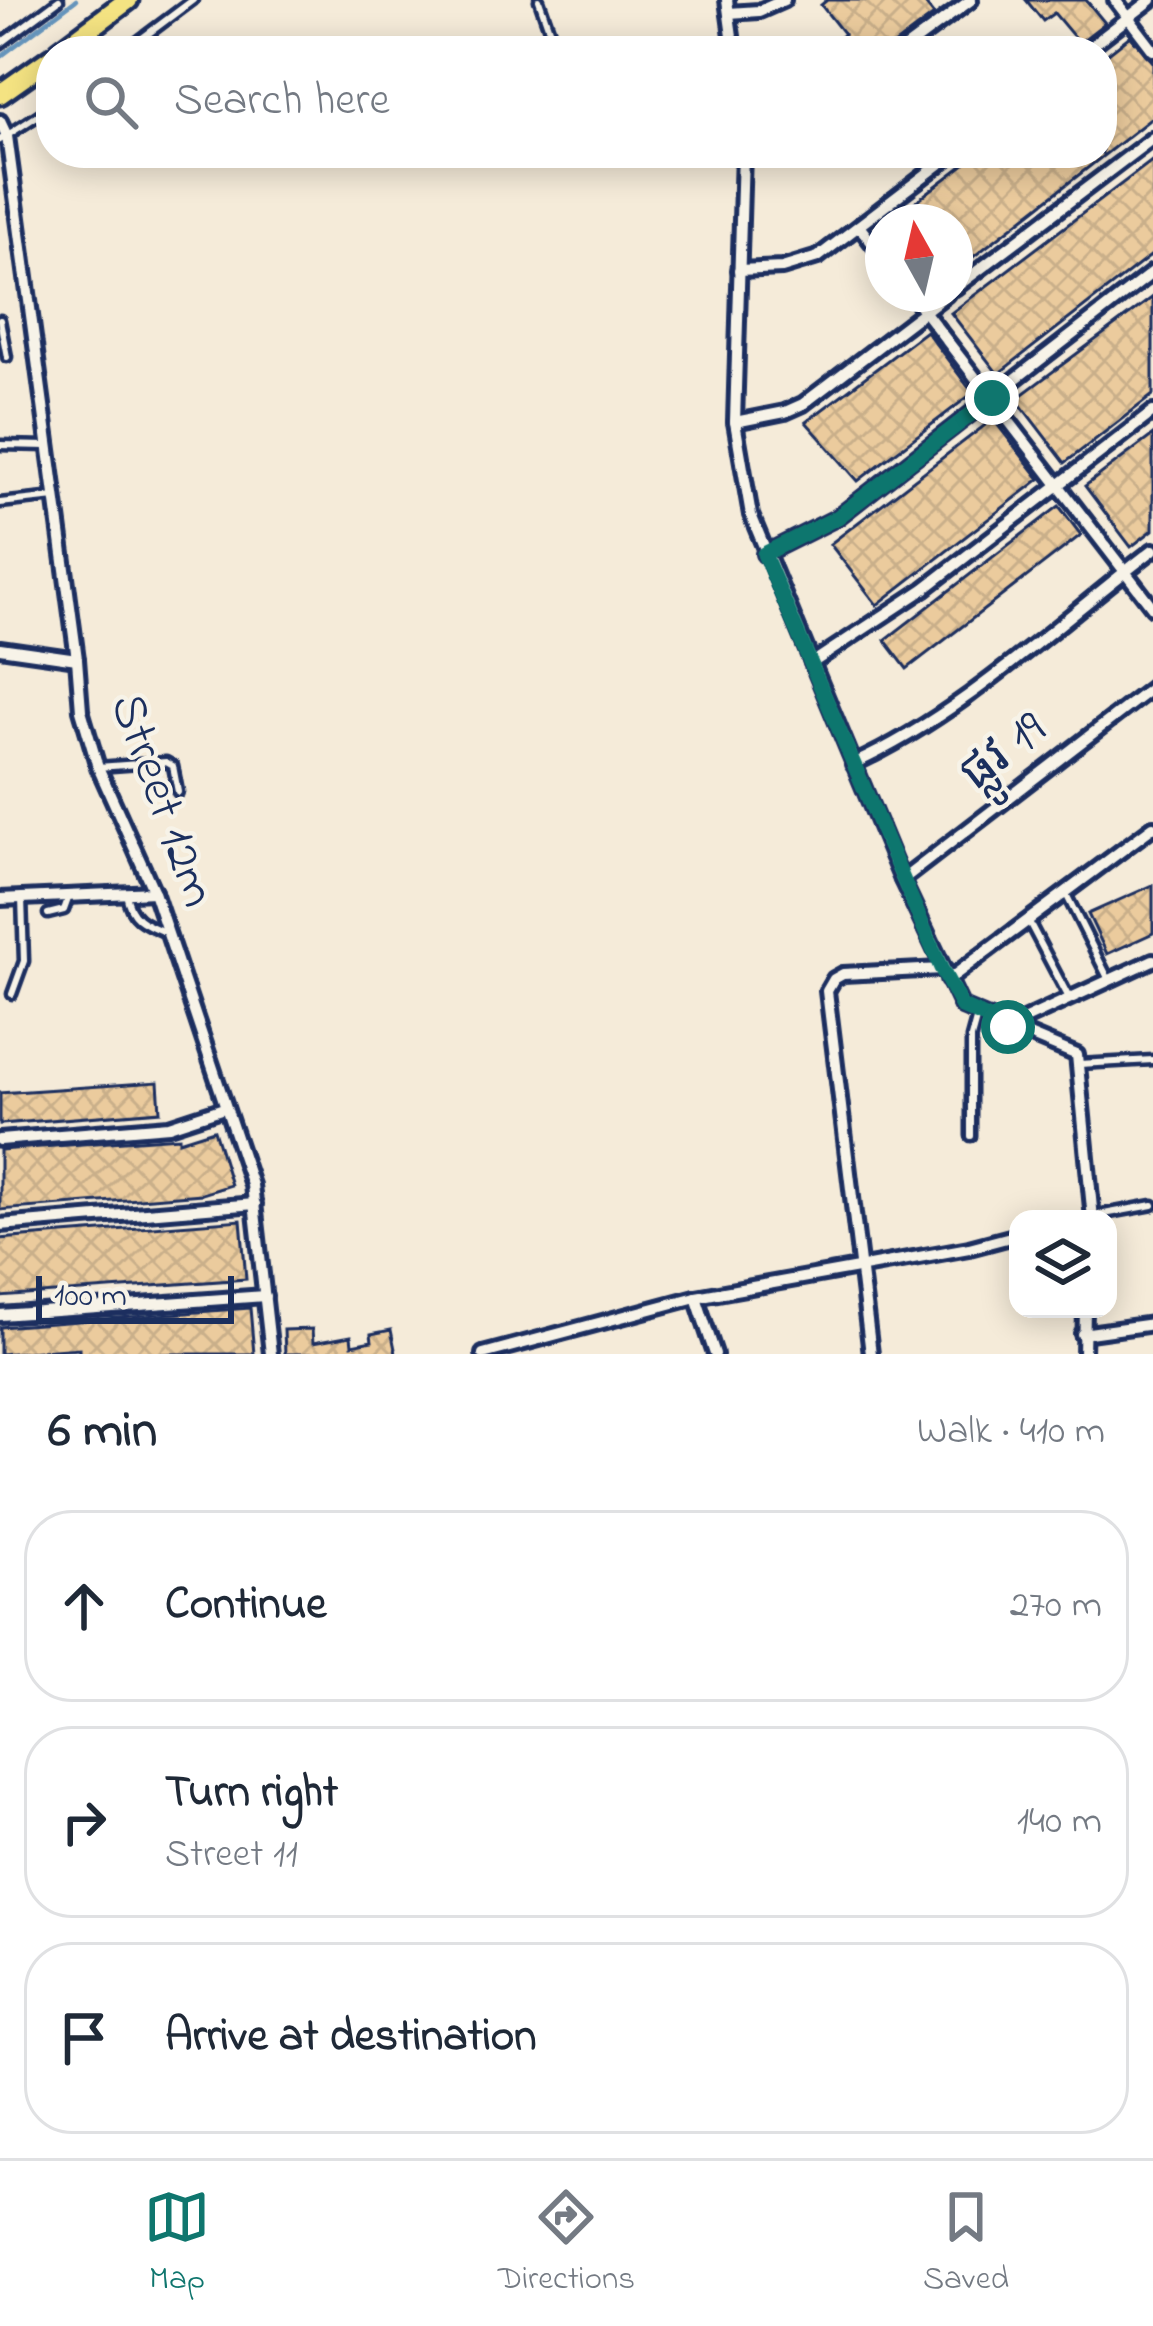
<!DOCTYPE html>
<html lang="en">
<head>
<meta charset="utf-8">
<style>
	body { margin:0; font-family:"Indie Flower","Noto Sans Khmer",sans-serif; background:#f6f6f7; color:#1f2937 }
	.controls { position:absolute; right:36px; bottom:36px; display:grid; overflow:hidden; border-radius:24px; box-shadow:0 6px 30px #0003 }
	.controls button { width:108px; height:108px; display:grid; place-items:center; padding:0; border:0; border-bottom:3px solid #e0e1e3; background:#fff; color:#1f2937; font:60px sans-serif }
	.compass { position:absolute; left:865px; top:204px; width:108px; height:108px; border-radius:50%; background:#fff; box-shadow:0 6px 30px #0003; rotate:352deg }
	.scale { position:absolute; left:36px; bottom:30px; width:198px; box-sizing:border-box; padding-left:12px; border:6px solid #1b2f5e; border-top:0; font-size:33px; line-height:42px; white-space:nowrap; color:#1b2f5e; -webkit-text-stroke:9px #f7f3e8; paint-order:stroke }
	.stop { position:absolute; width:36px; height:36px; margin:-27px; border:9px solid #0f766e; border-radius:50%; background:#fff }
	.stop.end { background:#0f766e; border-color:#fff; box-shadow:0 3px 12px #0008 }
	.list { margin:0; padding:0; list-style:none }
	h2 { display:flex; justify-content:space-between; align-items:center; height:156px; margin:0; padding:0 48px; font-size:51px }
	h2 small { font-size:39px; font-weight:400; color:#747a83 }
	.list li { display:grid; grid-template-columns:78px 1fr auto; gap:36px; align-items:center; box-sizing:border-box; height:192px; margin:0 24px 24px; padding:0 24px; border:3px solid #e0e1e3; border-radius:48px }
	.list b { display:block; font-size:45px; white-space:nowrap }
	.list p { margin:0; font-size:39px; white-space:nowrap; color:#747a83 }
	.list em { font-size:39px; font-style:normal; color:#747a83 }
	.icon { flex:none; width:66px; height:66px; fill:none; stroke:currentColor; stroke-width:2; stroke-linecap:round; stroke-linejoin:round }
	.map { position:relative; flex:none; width:1153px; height:1354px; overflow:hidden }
	.search { position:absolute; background:#fff; box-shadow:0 6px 30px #0003; left:36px; right:36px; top:36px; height:132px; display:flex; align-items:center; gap:30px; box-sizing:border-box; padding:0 42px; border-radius:48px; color:#747a83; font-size:45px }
	.sheet { height:804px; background:#fff }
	nav { display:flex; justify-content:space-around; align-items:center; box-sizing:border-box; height:168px; border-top:3px solid #e0e1e3; background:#fff; font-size:33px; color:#747a83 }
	nav a { display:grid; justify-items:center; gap:6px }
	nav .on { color:#0f766e }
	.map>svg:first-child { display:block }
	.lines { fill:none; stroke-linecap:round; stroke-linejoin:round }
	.stream { stroke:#6594bb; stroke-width:4.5 }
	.building { fill:url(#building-cross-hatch); stroke:#1b2f5e; stroke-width:3 }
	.service-casing { stroke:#1b2f5e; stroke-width:15 }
	.minor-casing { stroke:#1b2f5e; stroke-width:20 }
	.trunk-casing { stroke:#1b2f5e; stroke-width:27 }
	.service { stroke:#f7f3e8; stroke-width:6 }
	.minor { stroke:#f7f3e8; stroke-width:10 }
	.trunk { stroke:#f4e382; stroke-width:18 }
	.route { stroke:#0f766e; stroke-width:15 }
	.labels { text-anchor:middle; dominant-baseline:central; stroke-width:9; stroke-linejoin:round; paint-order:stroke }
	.street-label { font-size:51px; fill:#1b2f5e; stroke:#f7f3e8 }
</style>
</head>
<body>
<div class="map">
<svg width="1153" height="1354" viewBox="0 0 1153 1354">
	<defs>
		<pattern id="building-cross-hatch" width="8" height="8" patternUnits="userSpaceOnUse" patternTransform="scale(3)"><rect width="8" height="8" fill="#ebcb9d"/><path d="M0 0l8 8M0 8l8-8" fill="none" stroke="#c9af8a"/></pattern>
	</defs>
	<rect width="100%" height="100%" fill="#f5ebd9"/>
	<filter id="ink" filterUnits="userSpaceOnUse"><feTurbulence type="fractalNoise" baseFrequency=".00833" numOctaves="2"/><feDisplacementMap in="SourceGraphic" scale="24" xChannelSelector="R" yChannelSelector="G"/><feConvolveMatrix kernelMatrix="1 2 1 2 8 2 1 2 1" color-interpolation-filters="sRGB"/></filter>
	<g filter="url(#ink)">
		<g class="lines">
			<!-- stream -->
			<path class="stream" d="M0 57 76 0"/>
		</g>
		<!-- building -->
		<g class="building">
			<path d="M827 0H922L934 15 886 51H822L844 34 821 5Z"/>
			<path d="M1026 0H1086L1105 23 1079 43 1054 13 1043 21Z"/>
			<path d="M1130 36 1153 62V117L1012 227 955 271V222H889L979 153H1102V58Z"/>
			<path d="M1153 160V254L998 374 951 313Z"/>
			<path d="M1153 297V395L1065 463 1016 399Z"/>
			<path d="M926 331 973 393 858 481 806 422Z"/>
			<path d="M993 419 1040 479 877 605 830 544Z"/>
			<path d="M1153 435V530L1131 547 1085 486Z"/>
			<path d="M1059 506 1081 535 907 669 885 640Z"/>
			<path d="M1153 885V933L1107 954 1088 914Z"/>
			<path d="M158 1082 160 1111 0 1124V1093Z"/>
			<path d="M214 1130 231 1185 202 1194 0 1210V1150L179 1137V1141Z"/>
			<path d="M241 1220 246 1279 0 1297V1239Z"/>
			<path d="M250 1308 254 1354H79V1348L0 1354V1327Z"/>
			<path d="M312 1329 313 1343 351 1336 352 1345 372 1341 371 1334 391 1330 396 1354H285L284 1330Z"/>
		</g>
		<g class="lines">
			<!-- service casing -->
			<g class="service-casing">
				<g id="service">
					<path d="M539 0 556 49"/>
					<path d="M0 44 59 0"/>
					<path d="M125 51 193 0"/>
					<path d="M0 140 51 107"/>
					<path d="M0 320 7 357"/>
					<path d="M0 445 48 446"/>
					<path d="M0 503 55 497"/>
					<path d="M98 767 166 762 173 766 178 792"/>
					<path d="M1065 892 1109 980"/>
					<path d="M126 893C130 919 144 924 167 933"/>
					<path d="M48 914 64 910 69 896"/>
					<path d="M1028 920 1068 996"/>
					<path d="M12 994 24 961 22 898"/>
					<path d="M1079 1064 1153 1060"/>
					<path d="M971 1136V1038L977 1016"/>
					<path d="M1093 1216 1153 1205"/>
				</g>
			</g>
			<!-- minor casing -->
			<g class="minor-casing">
				<g id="minor">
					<path d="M727 0 734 51"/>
					<path d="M1115 0 1153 50"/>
					<path d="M729 13 759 11 784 0"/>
					<path d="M902 51 971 0"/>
					<path d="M1085 51 1151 0"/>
					<path d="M0 121 7 136 77 659 81 710 98 767 154 892 252 1185 271 1354"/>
					<path d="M743 153 735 422 751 515 902 880 962 1007 1077 1055 1093 1219"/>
					<path d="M859 226 883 257"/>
					<path d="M739 270 782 268 818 257 954 153"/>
					<path d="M955 288 1153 138"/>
					<path d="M911 294 1153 608"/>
					<path d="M735 422 785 412 803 404 947 294"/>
					<path d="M764 554 838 517 1153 272"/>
					<path d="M0 648 77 659"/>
					<path d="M812 663 924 589 1153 412"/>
					<path d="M853 764C960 716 1060 621 1153 550"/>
					<path d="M902 880 1153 687"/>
					<path d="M0 899 154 892"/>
					<path d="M948 980 1153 827"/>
					<path d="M1008 1027 1153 960"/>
					<path d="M0 1140 169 1126 224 1108"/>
					<path d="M0 1225 255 1204"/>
					<path d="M696 1297 715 1354"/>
					<path d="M0 1315 265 1296"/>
					<path d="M1082 1334 1153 1324"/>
					<path d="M483 1354 696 1297 969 1248 1018 1235"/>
					<path d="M871 1354 827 991 834 979 843 974 941 969"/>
					<path d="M1084 1354 1085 1309"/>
				</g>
			</g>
			<!-- trunk casing -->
			<g class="trunk-casing">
				<g id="trunk">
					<path d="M60 51 128 0"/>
					<path d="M0 94 51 58"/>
				</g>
			</g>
			<!-- service -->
			<use href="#service" class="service"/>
			<!-- minor -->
			<use href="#minor" class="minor"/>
			<!-- trunk -->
			<use href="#trunk" class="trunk"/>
		</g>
	</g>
	<g class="lines" filter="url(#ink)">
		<!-- route -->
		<path class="route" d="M992 398 838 517 764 554 941 968 962 1007 1008 1027"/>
	</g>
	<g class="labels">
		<!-- street labels -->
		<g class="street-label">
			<text transform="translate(1004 753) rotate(-38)">ផ្លូវ 19</text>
			<text transform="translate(161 801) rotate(70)">Street 12m</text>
		</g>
	</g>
</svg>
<div class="controls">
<button><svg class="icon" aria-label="layers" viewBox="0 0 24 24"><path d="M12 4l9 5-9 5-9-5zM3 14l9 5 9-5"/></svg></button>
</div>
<svg class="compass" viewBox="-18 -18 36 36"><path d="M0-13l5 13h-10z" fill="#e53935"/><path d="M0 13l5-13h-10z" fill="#747a83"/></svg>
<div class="scale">100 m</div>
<div class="stop" style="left:1008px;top:1027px"></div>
<div class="stop end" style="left:992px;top:398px"></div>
<div class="search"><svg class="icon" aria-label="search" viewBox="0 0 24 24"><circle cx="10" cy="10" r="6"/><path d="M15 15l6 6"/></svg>Search here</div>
</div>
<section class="sheet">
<h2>6 min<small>Walk · 410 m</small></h2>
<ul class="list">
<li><svg class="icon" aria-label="ahead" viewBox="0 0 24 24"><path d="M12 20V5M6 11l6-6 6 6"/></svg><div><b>Continue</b></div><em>270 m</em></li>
<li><svg class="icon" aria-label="right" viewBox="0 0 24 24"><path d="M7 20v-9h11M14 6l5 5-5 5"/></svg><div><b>Turn right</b><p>Street 11</p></div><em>140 m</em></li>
<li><svg class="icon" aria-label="arrive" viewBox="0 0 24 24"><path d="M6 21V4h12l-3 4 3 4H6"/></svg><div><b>Arrive at destination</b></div></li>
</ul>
</section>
<nav>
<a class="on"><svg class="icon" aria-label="map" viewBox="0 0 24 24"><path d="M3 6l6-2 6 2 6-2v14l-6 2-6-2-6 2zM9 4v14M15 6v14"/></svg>Map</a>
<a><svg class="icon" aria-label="directions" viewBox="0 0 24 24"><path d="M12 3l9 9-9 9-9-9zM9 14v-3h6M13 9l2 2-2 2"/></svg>Directions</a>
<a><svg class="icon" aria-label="saved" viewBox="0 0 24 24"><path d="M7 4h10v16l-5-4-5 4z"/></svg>Saved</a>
</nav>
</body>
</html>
